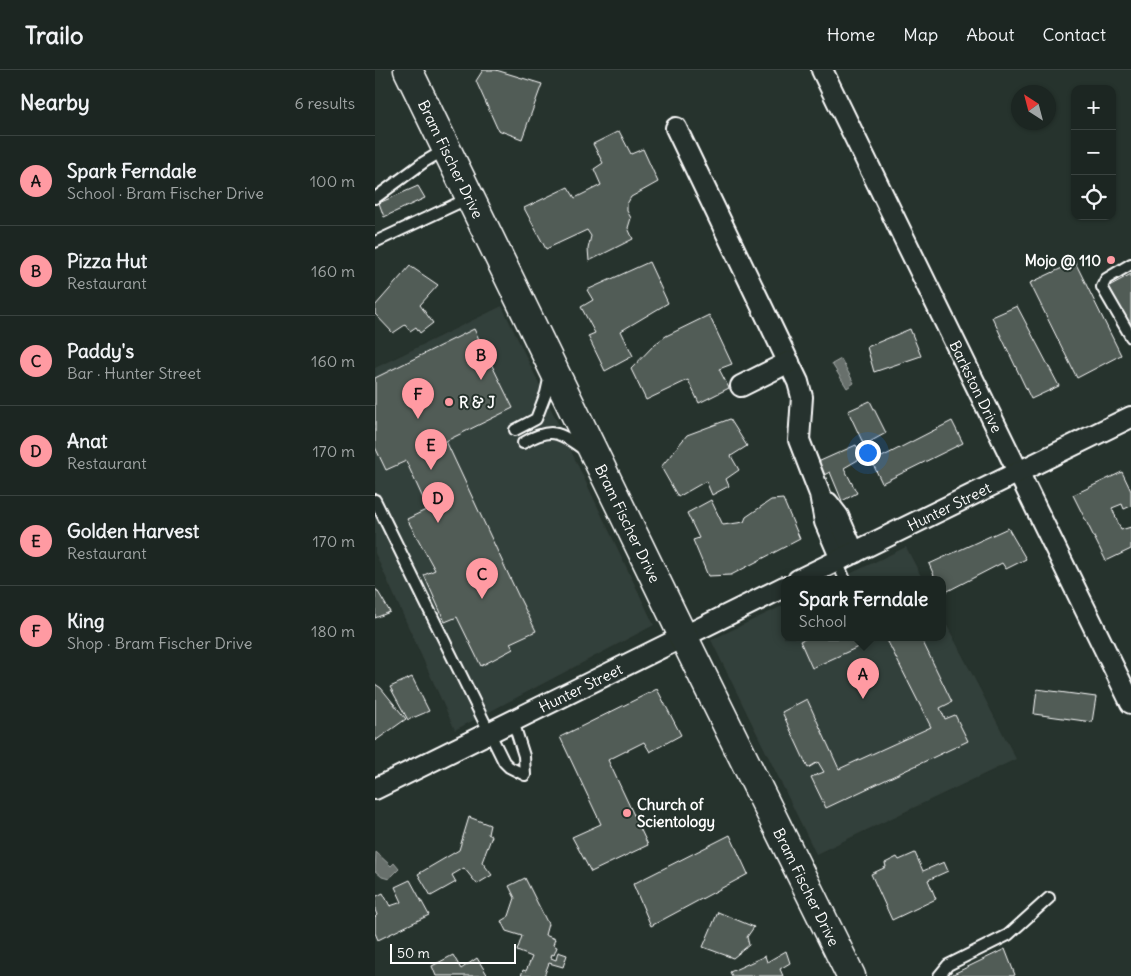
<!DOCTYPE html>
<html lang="en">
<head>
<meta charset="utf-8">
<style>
	body { margin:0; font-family:Delius,sans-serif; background:#252e2a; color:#f1f3f6 }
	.controls { position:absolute; right:15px; top:15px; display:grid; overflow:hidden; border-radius:10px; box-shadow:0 1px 4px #0004 }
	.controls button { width:45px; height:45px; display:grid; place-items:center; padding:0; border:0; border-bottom:1px solid #3a4340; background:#1c2622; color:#f1f3f6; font:25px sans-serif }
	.compass { position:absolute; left:636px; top:15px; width:45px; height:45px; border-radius:50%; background:#1c2622; box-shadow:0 1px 4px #0004; rotate:324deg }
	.scale { position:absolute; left:15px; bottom:12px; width:126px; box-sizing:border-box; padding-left:5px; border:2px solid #fff; border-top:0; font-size:14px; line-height:18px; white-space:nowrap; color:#fff; -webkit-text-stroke:4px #26332d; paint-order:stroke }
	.you { position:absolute; left:492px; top:382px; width:18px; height:18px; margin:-12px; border:4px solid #fff; border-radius:50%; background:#1a73e8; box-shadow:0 0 0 8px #1a73e833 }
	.badge { display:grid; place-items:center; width:32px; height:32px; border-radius:50%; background:#ff9aa2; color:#111; font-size:16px; font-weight:700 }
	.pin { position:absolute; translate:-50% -41px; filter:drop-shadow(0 1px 2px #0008) }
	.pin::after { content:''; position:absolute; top:26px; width:18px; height:15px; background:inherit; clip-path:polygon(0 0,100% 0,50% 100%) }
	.popup { position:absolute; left:406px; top:506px; width:165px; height:65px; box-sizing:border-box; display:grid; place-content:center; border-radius:10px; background:#1c2622; filter:drop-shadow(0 1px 4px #0005); font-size:16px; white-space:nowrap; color:#a0a5a5 }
	.popup b { font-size:19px; color:#f1f3f6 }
	.popup::after { content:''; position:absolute; left:50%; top:100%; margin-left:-10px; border:10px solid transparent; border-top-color:#1c2622 }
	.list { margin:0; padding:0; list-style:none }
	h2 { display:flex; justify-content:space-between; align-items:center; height:65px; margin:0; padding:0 20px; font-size:21px }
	h2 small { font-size:16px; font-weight:400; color:#a0a5a5 }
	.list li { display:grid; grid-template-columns:32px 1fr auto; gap:15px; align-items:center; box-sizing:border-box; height:90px; padding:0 20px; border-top:1px solid #3a4340 }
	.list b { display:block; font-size:19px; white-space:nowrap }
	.list p { margin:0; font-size:16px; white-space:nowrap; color:#a0a5a5 }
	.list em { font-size:16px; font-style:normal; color:#a0a5a5 }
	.icon { flex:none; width:28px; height:28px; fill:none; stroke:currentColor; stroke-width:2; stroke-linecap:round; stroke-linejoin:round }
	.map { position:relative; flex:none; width:756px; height:906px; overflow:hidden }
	header { display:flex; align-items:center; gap:30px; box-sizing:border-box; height:70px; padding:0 25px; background:#1c2622; border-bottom:1px solid #3a4340 }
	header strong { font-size:24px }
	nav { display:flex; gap:28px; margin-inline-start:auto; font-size:18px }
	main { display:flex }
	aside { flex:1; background:#1c2622 }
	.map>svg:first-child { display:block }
	.built { fill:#333f3a }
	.water { fill:#67706c; stroke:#a4a9a7 }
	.building { fill:#515c57; stroke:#fff }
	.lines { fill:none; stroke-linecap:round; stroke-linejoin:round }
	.lane-casing { stroke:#fff; stroke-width:14 }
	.street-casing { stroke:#fff; stroke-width:24 }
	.secondary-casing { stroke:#fff; stroke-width:31 }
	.lane { stroke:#26332d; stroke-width:10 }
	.street { stroke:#26332d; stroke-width:20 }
	.secondary { stroke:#26332d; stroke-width:28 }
	.poi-dot { fill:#ff9aa2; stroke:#26332d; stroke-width:2 }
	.labels { text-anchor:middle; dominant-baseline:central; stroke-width:4; stroke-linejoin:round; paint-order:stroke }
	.street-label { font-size:15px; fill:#fff; stroke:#26332d }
	.poi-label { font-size:15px; font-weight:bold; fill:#fff; stroke:#26332d; text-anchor:start }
</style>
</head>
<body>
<header>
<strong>Trailo</strong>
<nav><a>Home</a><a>Map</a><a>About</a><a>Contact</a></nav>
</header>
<main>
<aside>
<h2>Nearby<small>6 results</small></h2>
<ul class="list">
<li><span class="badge">A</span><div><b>Spark Ferndale</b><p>School · Bram Fischer Drive</p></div><em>100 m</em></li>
<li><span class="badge">B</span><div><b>Pizza Hut</b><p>Restaurant</p></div><em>160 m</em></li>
<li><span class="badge">C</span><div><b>Paddy's</b><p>Bar · Hunter Street</p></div><em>160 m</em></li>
<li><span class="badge">D</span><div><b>Anat</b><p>Restaurant</p></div><em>170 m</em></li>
<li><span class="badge">E</span><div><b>Golden Harvest</b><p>Restaurant</p></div><em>170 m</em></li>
<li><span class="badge">F</span><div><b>King</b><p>Shop · Bram Fischer Drive</p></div><em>180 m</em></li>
</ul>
</aside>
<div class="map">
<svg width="756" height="906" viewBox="0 0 756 906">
	<rect width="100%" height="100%" fill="#26332d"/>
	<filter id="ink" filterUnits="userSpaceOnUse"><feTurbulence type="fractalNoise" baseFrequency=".02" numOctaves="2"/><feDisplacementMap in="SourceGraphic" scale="10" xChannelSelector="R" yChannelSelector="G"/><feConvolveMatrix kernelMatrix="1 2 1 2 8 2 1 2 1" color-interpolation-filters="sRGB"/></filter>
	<g filter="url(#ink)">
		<!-- built -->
		<g class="built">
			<path d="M127 236 279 555 80 660 0 483V298Z"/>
			<path d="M531 477 548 510H462Z"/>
			<path d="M409 535V568H567V546L641 689 441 784 336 570Z"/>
		</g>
		<!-- water -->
		<g class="water">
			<path d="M466 289 479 313 472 318 457 294Z"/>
			<path d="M1 782 16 796 19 793 24 799 14 809 7 807 0 801Z"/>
		</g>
		<!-- building -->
		<g class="building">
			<path d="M108 0H121L167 14 147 69 123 60 101 11Z"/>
			<path d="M244 61 256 84 268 79 283 112 256 127 252 134V141L256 148 253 158 258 169 214 191 213 179 216 166 212 160 171 179 149 138 193 117 200 128 226 115 219 99 228 93 218 74Z"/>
			<path d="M43 116 50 128 9 147 4 133Z"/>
			<path d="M274 192 293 233 246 261 258 286 230 301 213 266 220 263 206 237 218 230 212 220Z"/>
			<path d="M700 192 746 285 702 308 655 213Z"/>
			<path d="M35 196 63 215 45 235 58 253 45 263 41 257 35 261 30 255 18 263 0 244V236Z"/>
			<path d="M756 204V260L734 216Z"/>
			<path d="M642 236 684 316 656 329 617 247Z"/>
			<path d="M334 245 357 294 344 299 354 318 324 333 313 310 271 330 256 299 280 274 291 266Z"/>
			<path d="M99 259 138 338 71 371 143 525 161 561 135 573 138 579 106 596 82 547 70 552 49 505 60 500 32 449 53 439 31 391 11 400 0 377V308Z"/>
			<path d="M535 259 546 286 499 302 492 277Z"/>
			<path d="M495 331 511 363 489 375 473 341Z"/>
			<path d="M355 349 372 376 356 386 364 400 351 409 354 416 337 425 331 411 303 427 286 397 312 365Z"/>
			<path d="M577 351 588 373 507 413 497 392Z"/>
			<path d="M481 375 488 387 469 398 482 423 467 431 455 402 449 405 443 392Z"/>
			<path d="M747 402 756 421V436L749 439 747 434 737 438 746 460 756 457V479L731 491 698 425Z"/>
			<path d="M408 429 425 469 356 505 333 506 318 470 324 468 312 443 336 430 348 455 369 452 371 447 396 430Z"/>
			<path d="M633 458 651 489 631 499 627 493 567 524V510H561L554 494Z"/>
			<path d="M0 520H2L15 542 0 548Z"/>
			<path d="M432 568H503L437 598 425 571Z"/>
			<path d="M511 568H546L577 632 565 638 570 649 580 645 593 671 451 738 436 707 449 702 443 692 433 698 407 642 432 629 464 699 556 657Z"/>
			<path d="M37 607 54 641 33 650 15 617Z"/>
			<path d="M0 614 6 618 31 649 0 671Z"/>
			<path d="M282 619 306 665 275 682 269 672 233 690 273 775 216 802 197 767 226 754 185 667Z"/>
			<path d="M662 619 721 627 717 652 659 644Z"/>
			<path d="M94 747 115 755 113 764 117 766 107 792 117 805 102 814 89 798 77 805 81 812 56 826 43 804 84 780Z"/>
			<path d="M355 765 373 804 276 856 258 814Z"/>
			<path d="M540 783 548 801 569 792 573 801 553 810 561 829 517 850 496 804 511 797 510 793 522 787 524 790Z"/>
			<path d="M150 808 173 854 170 865 180 869 178 875 182 877 179 885 177 884 176 888 181 890 183 882 192 885 188 897 174 893 169 906H146L148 900 151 901 157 887 142 881 147 866 131 861 126 851 134 846 140 828 134 816Z"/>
			<path d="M35 810 54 845 3 870 0 863V847L2 845 0 840V827L8 823 15 836 27 832 20 817Z"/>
			<path d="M343 842 379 857 372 867 374 875 358 888 328 877Z"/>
			<path d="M630 879 640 905 638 906H574Z"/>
			<path d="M411 881 415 893 405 899 408 906H357L355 902 390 886 392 892Z"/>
			<path d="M78 885 86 899 102 888 113 906H61L57 896Z"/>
		</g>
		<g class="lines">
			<!-- lane casing -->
			<g class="lane-casing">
				<g id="lane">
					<path d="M0 128 49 92 71 79"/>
					<path d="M0 172 94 128"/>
					<path d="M756 194 731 209 727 217 756 267"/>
					<path d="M140 360 161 349 171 323 175 305"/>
					<path d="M148 373C175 357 184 361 209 380"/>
					<path d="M0 430 129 692 134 697 150 705 149 686 138 651"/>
					<path d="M462 491 470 510"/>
					<path d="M564 906 573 895 633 865 674 828"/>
				</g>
			</g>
			<!-- street casing -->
			<g class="street-casing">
				<g id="street">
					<path id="s1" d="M447 0 756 633"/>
					<path d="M301 58 423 312 427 327 424 370 445 424 450 452 466 489"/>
					<path d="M366 316 414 292"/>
					<path d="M453 433 463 446 479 483"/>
					<path id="s2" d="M423 510 756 347"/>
					<path id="s3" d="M0 719 409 517"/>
				</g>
			</g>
			<!-- secondary casing -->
			<g class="secondary-casing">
				<g id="secondary">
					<path id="s4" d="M33 0 308 566 476 906"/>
				</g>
			</g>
			<!-- lane -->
			<use href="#lane" class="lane"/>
			<!-- street -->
			<use href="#street" class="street"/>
			<!-- secondary -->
			<use href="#secondary" class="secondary"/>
		</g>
	</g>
	<!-- markers -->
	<g class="poi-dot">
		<circle cx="736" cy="190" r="5"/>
		<circle cx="74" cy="332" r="5"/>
		<circle cx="252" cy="743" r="5"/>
	</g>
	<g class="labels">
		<!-- street labels -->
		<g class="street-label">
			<text stroke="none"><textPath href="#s4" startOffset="99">Bram Fischer Drive</textPath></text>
			<text stroke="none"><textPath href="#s1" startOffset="352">Barkston Drive</textPath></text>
			<text stroke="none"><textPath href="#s2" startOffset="168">Hunter Street</textPath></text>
			<text stroke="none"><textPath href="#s4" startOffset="504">Bram Fischer Drive</textPath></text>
			<text stroke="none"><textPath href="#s3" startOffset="229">Hunter Street</textPath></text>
			<text stroke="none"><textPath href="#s4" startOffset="909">Bram Fischer Drive</textPath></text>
		</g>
		<!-- poi labels -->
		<g class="poi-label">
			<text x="726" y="190" text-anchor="end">Mojo @ 110</text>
			<text x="84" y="332">R &amp; J</text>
			<text x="262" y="734">Church of<tspan x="262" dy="17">Scientology</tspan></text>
		</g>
	</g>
</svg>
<div class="controls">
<button>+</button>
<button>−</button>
<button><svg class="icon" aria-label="locate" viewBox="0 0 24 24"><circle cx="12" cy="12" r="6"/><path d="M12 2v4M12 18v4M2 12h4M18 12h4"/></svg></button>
</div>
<svg class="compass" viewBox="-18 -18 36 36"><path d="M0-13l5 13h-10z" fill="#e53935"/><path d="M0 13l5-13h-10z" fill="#a0a5a5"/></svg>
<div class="scale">50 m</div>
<div class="you"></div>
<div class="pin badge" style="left:488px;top:629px">A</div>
<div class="popup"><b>Spark Ferndale</b>School</div>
<div class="pin badge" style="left:106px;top:310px">B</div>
<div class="pin badge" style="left:107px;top:529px">C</div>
<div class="pin badge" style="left:63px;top:453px">D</div>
<div class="pin badge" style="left:56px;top:400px">E</div>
<div class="pin badge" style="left:43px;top:349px">F</div>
</div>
</main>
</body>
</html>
